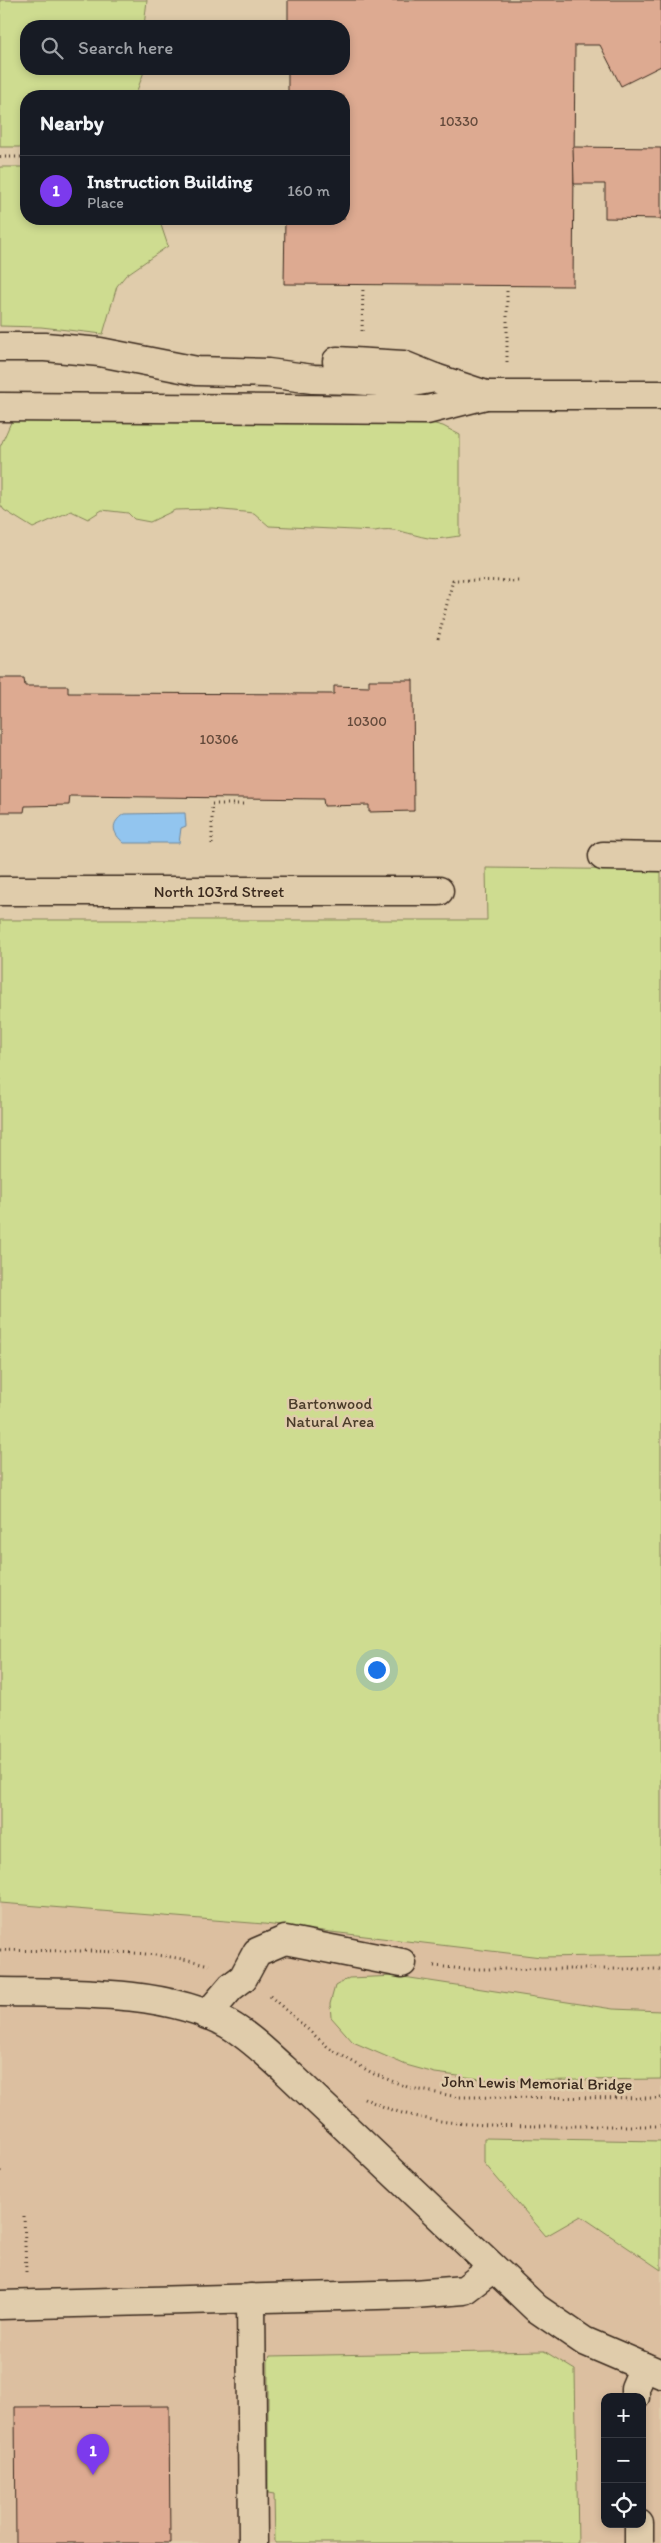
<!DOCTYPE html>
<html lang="en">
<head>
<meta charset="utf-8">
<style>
	body { margin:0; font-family:Itim,sans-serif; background:#242831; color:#f1f3f6 }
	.controls { position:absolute; right:15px; bottom:15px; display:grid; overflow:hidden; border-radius:10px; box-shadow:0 2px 8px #0003 }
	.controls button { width:45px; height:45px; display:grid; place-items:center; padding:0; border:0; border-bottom:1px solid #363941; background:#171b24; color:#f1f3f6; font:25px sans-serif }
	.you { position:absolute; left:376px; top:1669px; width:18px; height:18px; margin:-12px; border:4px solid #fff; border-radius:50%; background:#1a73e8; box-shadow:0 0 0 8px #1a73e833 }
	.badge { display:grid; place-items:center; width:32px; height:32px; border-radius:50%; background:#7c3aed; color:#fff; font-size:16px; font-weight:700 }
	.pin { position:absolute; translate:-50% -41px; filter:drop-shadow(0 1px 2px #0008) }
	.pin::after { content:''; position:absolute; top:26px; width:18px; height:15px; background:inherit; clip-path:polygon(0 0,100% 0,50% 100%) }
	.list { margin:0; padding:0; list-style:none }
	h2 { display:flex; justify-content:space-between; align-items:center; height:65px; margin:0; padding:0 20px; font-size:21px }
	h2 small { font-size:16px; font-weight:400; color:#9ea1a6 }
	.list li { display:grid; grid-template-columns:32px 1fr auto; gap:15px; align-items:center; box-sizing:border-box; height:70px; padding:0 20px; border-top:1px solid #363941 }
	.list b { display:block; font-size:19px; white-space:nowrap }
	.list p { margin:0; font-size:16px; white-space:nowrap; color:#9ea1a6 }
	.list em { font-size:16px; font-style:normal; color:#9ea1a6 }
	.icon { flex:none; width:28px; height:28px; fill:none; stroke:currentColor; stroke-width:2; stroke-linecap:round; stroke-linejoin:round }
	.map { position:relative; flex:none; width:661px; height:2543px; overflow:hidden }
	.search { position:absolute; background:#171b24; box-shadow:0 2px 8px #0003; left:20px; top:20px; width:330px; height:55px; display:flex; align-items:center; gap:12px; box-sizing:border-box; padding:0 18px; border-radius:20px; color:#9ea1a6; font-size:19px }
	.panel { position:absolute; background:#171b24; box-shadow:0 2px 8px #0003; left:20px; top:90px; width:330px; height:135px; border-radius:20px }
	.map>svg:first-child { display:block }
	.built { fill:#dcbfa0; fill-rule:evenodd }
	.green { fill:#cedc90; stroke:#848357 }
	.water { fill:#92c5ef; stroke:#6f879b }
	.building { fill:#ddaa91; stroke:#3b2a1e }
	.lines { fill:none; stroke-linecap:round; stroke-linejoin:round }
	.minor-casing { stroke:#3b2a1e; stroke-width:31 }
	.path { stroke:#3b2a1e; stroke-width:3; stroke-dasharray:1 4; stroke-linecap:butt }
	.minor { stroke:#e0ccab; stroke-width:28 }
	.labels { text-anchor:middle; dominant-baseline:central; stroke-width:5; stroke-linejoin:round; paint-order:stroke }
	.number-label { font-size:14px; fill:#644a3b }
	.street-label { font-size:16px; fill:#3b2a1e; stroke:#e0ccab }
	.park-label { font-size:16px; fill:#4a3c29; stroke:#e0ccab }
</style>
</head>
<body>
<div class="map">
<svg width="661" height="2543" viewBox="0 0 661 2543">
	<rect width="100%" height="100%" fill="#e0ccab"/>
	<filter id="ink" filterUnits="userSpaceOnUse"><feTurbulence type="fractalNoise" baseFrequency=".02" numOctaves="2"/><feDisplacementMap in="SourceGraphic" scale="10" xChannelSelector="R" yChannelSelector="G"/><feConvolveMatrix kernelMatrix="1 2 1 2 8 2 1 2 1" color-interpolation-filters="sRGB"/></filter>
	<g filter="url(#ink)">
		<!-- built -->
		<path class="built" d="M0 920 661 921V2543H0ZM605 2397H642V2524H605Z"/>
		<!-- green -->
		<g class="green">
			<path d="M0 0H147L144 26H26V69H145L135 96H26V147H0Z"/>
			<path d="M0 167H26V219H159L168 246 126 275 117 286 103 334 41 327 0 326Z"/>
			<path d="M12 420 431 423 443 426 460 435V536C450 537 438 540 428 538 410 535 394 526 375 531L269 526 254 513 213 509 175 510 150 522 134 519 128 513 102 510 88 519 71 511 33 528 4 510 0 504V447Z"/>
			<path d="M486 868 661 870V1955L541 1957 264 1924 0 1903V920H487Z"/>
			<path d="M397 1976 613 2009 661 2011V2079L497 2081 435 2073 406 2065 353 2042 331 2017 330 2004 335 1986 349 1978Z"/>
			<path d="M484 2138 661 2141V2270L581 2216 546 2236 484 2163Z"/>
			<path d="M544 2351 575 2370 578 2543H275L274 2494 268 2493V2361L270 2356Z"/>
		</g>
		<!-- water -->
		<path class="water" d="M185 813 186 826 181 828 179 843H124C112 833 110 823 124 814Z"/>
		<!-- building -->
		<g class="building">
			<path d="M288 0H661V66L621 86 600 45H575L573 286 284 284 285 219H344V96H288V69H344V26H288Z"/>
			<path d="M573 147 661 148V219L605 218V184H574Z"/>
			<path d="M342 390H355V401L342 400Z"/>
			<path d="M0 678H24L25 686H68V693L334 694V686L369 687V680H413L414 811 369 812V805L324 806 323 799 70 796 69 805 25 806 24 812H0Z"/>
			<path d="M169 2406 170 2543H16L15 2407Z"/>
		</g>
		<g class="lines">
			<!-- minor casing -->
			<g class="minor-casing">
				<g id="minor">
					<path d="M0 347H45L100 352 197 371 268 373 313 379 356 380 402 384 435 378 486 395"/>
					<path d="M337 361 403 365 435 378"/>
					<path d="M0 407 427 410 486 395H661"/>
					<path d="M603 856 661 857"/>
					<path d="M0 891H439"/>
					<path d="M0 1992C69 1993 166 1989 228 2024 249 2036 266 2053 284 2069L536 2308 584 2341 661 2374"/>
					<path d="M207 2015 231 1987 243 1978 257 1952 285 1940 402 1963"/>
					<path d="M251 2298 253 2543"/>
					<path d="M0 2305 414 2294 464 2290 493 2268"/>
					<path d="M635 2397V2388L644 2367"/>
					<path d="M639 2524V2543"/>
				</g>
			</g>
			<!-- path -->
			<g class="path">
				<path d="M0 157H26"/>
				<path d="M362 331 363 287"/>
				<path d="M507 362V287"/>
				<path d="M438 639 453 580 521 581"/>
				<path d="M212 844V804H243"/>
				<path d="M0 1950C67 1952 144 1947 209 1965"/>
				<path d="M434 1966 465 1969H661"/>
				<path d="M270 1996 329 2048 374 2074 410 2088 458 2097 661 2098"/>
				<path d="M364 2098C419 2126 478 2125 539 2126 580 2126 620 2126 661 2126"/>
				<path d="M0 2171 1 2173"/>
				<path d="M24 2216 26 2272"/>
			</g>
			<!-- minor -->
			<use href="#minor" class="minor"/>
		</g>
	</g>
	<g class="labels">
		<!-- number labels -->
		<g class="number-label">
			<text x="459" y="121">10330</text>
			<text x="367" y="721">10300</text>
			<text x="219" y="739">10306</text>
		</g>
		<!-- street labels -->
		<g class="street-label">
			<text x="219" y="891">North 103rd Street</text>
			<text transform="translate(537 2083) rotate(1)">John Lewis Memorial Bridge</text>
		</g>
		<!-- park labels -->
		<g class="park-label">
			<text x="330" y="1403">Bartonwood<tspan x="330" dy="18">Natural Area</tspan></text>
		</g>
	</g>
</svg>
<div class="controls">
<button>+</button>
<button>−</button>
<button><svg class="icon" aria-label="locate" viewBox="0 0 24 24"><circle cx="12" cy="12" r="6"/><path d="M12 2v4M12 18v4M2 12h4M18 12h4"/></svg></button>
</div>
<div class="you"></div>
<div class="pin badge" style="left:93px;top:2475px">1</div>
<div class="search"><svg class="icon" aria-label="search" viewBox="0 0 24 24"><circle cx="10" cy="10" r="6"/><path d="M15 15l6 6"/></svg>Search here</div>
<section class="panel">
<h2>Nearby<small></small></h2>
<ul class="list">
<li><span class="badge">1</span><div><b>Instruction Building</b><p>Place</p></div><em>160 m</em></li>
</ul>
</section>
</div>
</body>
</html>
